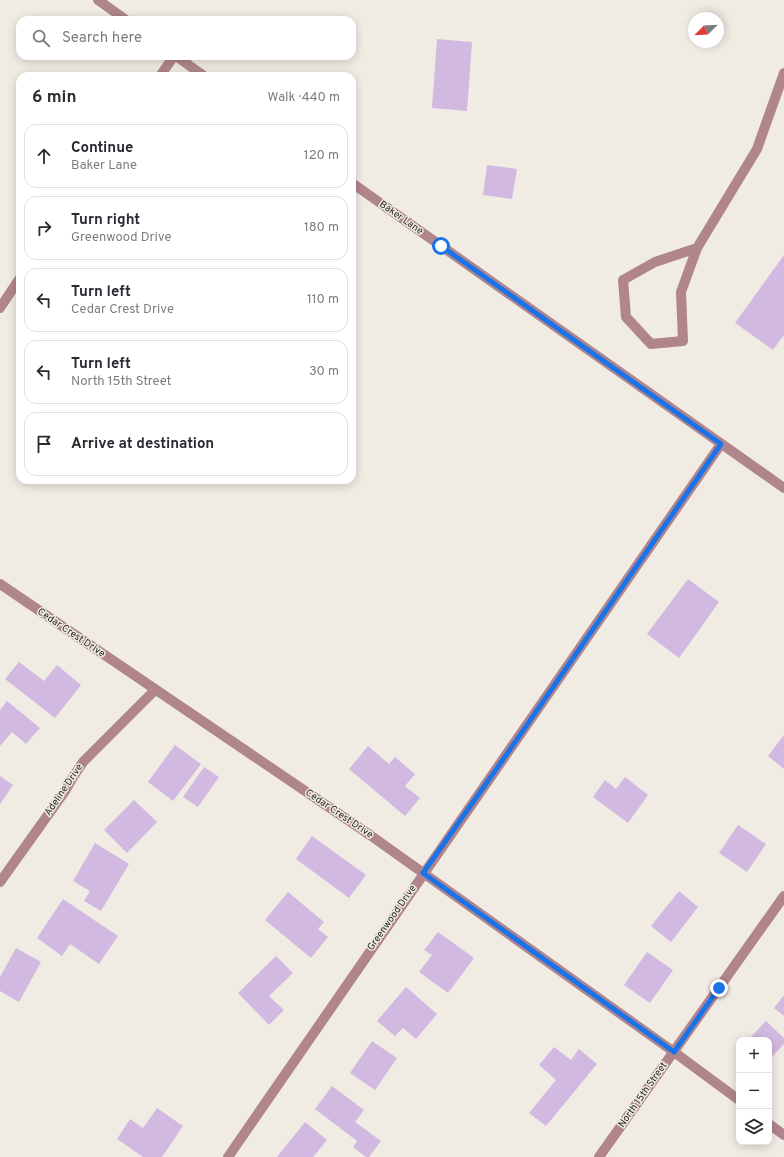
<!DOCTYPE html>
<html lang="en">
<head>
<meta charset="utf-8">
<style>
	body { margin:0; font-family:Overpass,sans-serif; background:#f7f7f7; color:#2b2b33 }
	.controls { position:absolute; right:12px; bottom:12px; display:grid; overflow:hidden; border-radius:8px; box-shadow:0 2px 10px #0003 }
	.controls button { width:36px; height:36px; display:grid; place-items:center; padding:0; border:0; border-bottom:1px solid #e1e1e2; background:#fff; color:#2b2b33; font:20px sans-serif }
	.compass { position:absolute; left:688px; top:12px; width:36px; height:36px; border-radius:50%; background:#fff; box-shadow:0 2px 10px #0003; rotate:246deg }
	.stop { position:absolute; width:12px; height:12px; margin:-9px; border:3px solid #1a73e8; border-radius:50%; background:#fff }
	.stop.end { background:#1a73e8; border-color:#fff; box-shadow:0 1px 4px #0008 }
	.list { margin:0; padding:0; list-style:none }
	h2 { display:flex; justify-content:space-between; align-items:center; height:52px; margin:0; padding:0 16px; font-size:17px }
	h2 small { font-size:13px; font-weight:400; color:#7c7c81 }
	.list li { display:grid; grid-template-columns:26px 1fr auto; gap:12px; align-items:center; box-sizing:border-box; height:64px; margin:0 8px 8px; padding:0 8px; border:1px solid #e1e1e2; border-radius:12px }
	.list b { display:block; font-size:15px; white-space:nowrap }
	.list p { margin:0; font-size:13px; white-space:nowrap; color:#7c7c81 }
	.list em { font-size:13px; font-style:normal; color:#7c7c81 }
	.icon { flex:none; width:22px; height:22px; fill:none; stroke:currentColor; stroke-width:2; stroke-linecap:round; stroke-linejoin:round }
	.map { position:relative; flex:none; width:784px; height:1157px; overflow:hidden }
	.search { position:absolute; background:#fff; box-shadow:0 2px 10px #0003; left:16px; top:16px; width:340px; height:44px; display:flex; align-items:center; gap:10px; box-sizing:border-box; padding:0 14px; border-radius:12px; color:#7c7c81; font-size:15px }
	.panel { position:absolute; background:#fff; box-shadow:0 2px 10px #0003; left:16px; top:72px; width:340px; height:412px; border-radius:12px }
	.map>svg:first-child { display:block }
	.building { fill:#d1b9e1 }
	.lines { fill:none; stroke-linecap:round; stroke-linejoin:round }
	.service { stroke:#b1858c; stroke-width:10 }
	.minor { stroke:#b1858c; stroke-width:10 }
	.route { stroke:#1a73e8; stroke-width:5 }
	.labels { text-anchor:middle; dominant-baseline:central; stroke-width:3; stroke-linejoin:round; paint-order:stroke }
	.street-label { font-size:10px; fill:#282724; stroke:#f0ece4 }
</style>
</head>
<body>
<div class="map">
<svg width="784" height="1157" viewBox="0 0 784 1157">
	<rect width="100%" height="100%" fill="#f0ece4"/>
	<!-- building -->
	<g class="building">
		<path d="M437 39 472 42 467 111 432 108Z"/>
		<path d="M487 165 517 169 512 199 483 195Z"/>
		<path d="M784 255V335L773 350 735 323Z"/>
		<path d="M688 579 719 602 679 658 647 634Z"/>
		<path d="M19 662 44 681 57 665 81 685 55 718 5 679Z"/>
		<path d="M7 701 40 728 26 744 12 732 0 746V710Z"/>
		<path d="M784 735V769L768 756Z"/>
		<path d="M175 745 201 764 173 801 148 782Z"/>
		<path d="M368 746 389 764 395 757 415 774 405 786 420 798 405 816 349 769Z"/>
		<path d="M204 767 219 777 198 807 183 797Z"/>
		<path d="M0 776 13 785 0 804Z"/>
		<path d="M625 777 648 795 628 823 593 797 605 780 616 789Z"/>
		<path d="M134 800 157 822 127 853 104 830Z"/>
		<path d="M738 825 766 844 747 872 719 853Z"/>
		<path d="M312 836 366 875 349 898 296 859Z"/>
		<path d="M95 843 129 864 101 911 84 901 90 891 73 881Z"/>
		<path d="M679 891 698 907 671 942 651 926Z"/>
		<path d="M288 892 324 922 318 929 328 937 311 958 265 920Z"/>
		<path d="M63 899 118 936 99 964 70 944 62 956 37 938Z"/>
		<path d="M438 932 474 958 448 993 419 972 432 955 424 950Z"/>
		<path d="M16 948 41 962 19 1002 0 991V977Z"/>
		<path d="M647 952 673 970 650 1003 624 985Z"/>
		<path d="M276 956 293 973 269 996 284 1010 269 1025 238 993Z"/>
		<path d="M406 987 437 1014 416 1039 403 1028 395 1036 377 1021Z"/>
		<path d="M784 995V1016L774 1008Z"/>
		<path d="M766 1021 784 1038V1044L769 1060V1040H748Z"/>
		<path d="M372 1041 397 1058 375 1090 350 1073Z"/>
		<path d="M554 1047 571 1060 579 1049 597 1064 546 1126 529 1113 556 1080 539 1065Z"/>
		<path d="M332 1086 364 1110 355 1122 381 1141 369 1157H366L353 1147 357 1141 315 1109Z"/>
		<path d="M157 1108 183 1126 162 1157H143L117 1139 130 1119 143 1128Z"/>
		<path d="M305 1122 327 1140 313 1157H277Z"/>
	</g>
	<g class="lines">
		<!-- service -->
		<path class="service" d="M697 248 655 262 623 280 626 317 651 344 683 341 681 292 697 248 757 149 784 73"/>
		<!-- minor -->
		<g class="minor">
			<path d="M98 0 126 20"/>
			<path d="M176 56 204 76"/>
			<path d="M160 76 174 56"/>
			<path d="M352 183 784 488"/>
			<path d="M0 308 20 278"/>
			<path d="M0 584 370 835 674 1052 739 1100"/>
			<path d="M0 882 65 791 73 777 83 762 155 690"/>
			<path d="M769 1124 784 1135"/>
			<path d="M228 1157 721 444"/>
			<path d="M599 1157 784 896"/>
		</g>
	</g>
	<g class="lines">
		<!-- route -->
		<path class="route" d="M441 246 721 444 502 761 423 873 674 1052 719 988"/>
	</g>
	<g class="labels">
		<!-- street labels -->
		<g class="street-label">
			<text transform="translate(401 218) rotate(35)">Baker Lane</text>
			<text transform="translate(71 633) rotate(34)">Cedar Crest Drive</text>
			<text transform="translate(64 790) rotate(-56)">Adeline Drive</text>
			<text transform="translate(339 814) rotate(34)">Cedar Crest Drive</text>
			<text transform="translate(392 918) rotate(-55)">Greenwood Drive</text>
			<text transform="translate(643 1095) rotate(-55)">North 15th Street</text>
		</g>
	</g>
</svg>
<div class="controls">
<button>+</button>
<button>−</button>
<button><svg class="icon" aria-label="layers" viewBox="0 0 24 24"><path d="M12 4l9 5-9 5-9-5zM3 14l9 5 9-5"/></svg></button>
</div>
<svg class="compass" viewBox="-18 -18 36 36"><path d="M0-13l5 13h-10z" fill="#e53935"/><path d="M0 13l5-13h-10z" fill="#7c7c81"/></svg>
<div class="stop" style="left:441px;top:246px"></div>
<div class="stop end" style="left:719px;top:988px"></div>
<div class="search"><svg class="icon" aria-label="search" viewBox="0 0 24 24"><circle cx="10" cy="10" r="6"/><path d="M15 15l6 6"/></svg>Search here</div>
<section class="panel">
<h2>6 min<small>Walk · 440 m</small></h2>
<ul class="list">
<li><svg class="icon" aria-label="ahead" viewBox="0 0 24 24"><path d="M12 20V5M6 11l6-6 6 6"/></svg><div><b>Continue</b><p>Baker Lane</p></div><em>120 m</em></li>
<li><svg class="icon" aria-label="right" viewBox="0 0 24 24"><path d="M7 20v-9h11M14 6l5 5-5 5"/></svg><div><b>Turn right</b><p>Greenwood Drive</p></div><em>180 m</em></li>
<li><svg class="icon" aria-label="left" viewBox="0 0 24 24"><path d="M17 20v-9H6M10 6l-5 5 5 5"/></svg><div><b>Turn left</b><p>Cedar Crest Drive</p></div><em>110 m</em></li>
<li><svg class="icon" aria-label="left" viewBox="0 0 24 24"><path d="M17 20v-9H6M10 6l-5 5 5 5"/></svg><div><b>Turn left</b><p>North 15th Street</p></div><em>30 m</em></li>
<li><svg class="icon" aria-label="arrive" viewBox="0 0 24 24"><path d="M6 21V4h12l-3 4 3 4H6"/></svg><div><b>Arrive at destination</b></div></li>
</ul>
</section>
</div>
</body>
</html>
